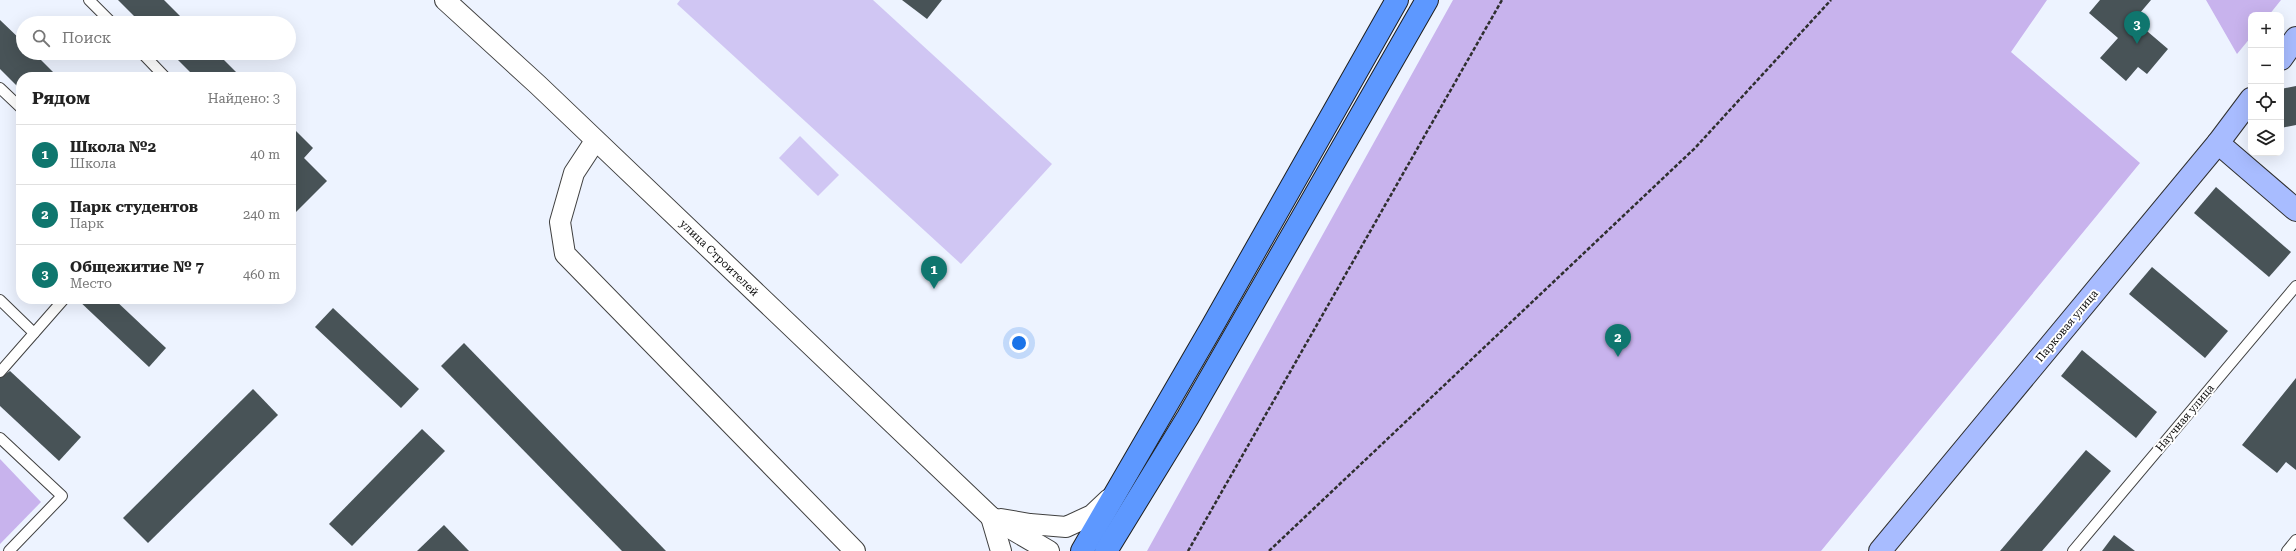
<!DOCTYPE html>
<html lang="ru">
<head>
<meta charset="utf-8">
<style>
	body { margin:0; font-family:"Roboto Serif",serif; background:#f6f6f6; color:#222 }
	.controls { position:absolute; right:12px; top:12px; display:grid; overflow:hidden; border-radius:8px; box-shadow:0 4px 16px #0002 }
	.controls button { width:36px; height:36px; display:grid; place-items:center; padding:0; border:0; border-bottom:1px solid #e0e0e0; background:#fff; color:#222; font:20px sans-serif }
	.you { position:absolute; left:1019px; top:343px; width:14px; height:14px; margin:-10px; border:3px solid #fff; border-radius:50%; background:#1a73e8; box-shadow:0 0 0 6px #1a73e833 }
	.badge { display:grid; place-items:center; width:26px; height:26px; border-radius:50%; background:#0f766e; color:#fff; font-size:13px; font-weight:700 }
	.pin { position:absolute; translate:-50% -33px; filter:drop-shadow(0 1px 2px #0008) }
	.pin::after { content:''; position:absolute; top:21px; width:14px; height:12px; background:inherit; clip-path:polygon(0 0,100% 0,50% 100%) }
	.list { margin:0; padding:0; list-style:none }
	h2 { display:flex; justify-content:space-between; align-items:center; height:52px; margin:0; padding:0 16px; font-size:17px }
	h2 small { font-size:13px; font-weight:400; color:#767676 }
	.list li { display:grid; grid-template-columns:26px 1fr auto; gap:12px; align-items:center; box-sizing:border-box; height:60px; padding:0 16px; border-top:1px solid #e0e0e0 }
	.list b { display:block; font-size:15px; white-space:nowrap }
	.list p { margin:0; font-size:13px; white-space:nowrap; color:#767676 }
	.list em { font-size:13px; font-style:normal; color:#767676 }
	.icon { flex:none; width:22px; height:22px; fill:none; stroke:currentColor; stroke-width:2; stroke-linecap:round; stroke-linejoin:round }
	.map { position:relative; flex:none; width:2296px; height:551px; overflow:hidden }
	.search { position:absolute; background:#fff; box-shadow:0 4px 16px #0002; left:16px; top:16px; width:280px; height:44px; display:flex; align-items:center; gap:10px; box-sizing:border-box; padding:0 14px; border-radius:22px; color:#767676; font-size:15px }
	.panel { position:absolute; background:#fff; box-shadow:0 4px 16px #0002; left:16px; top:72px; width:280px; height:232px; border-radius:16px }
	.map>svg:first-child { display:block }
	.green { fill:#c8b3ed }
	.pitch { fill:#d0c6f3 }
	.building { fill:#485357 }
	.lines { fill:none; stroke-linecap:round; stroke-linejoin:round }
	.lane-casing { stroke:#404040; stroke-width:12 }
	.street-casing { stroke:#404040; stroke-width:22 }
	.secondary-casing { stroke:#2f2f2f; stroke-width:24 }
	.primary-casing { stroke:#1e1e1e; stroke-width:24 }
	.path { stroke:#2f2f2f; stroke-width:2.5; stroke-dasharray:4 2; stroke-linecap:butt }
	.lane { stroke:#fff; stroke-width:10 }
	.street { stroke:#fff; stroke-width:20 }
	.secondary { stroke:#a8bcff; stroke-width:22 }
	.primary { stroke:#5d98ff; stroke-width:22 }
	.labels { text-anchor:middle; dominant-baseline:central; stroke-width:4; stroke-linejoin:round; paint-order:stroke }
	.street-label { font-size:11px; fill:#0d0d0d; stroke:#fff }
</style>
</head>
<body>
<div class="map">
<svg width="2296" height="551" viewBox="0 0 2296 551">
	<rect width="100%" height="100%" fill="#edf3ff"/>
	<!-- green -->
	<g class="green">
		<path d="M1453 0H2047L2011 52 2140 163 1821 551H1147Z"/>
		<path d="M2206 0H2281L2269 15H2251V37L2237 54Z"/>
		<path d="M0 459 41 502 0 544Z"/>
	</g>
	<!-- pitch -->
	<g class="pitch">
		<path d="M680 0H873L1052 164 961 264 677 4Z"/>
		<path d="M800 136 839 175 818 196 779 158Z"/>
	</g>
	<!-- building -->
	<g class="building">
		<path d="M118 0H164L187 23H141Z"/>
		<path d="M902 0H942L927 19Z"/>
		<path d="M2100 0H2151L2134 20 2168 49 2147 74 2138 67 2126 81 2100 58 2118 38 2089 13Z"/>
		<path d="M0 20 23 42V53H34L58 77H21V90L0 69Z"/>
		<path d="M171 53H217L241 77H195Z"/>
		<path d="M2296 86V125L2281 128V89Z"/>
		<path d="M291 126 313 148 304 158 327 181 291 217Z"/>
		<path d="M2216 187 2291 252 2269 277 2194 213Z"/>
		<path d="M2152 267 2228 331 2205 358 2129 294Z"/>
		<path d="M77 299H114L166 348 149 367Z"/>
		<path d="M333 308 419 389 401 408 315 327Z"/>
		<path d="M464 343 666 551H622L441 366Z"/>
		<path d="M2082 350 2157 412 2136 438 2061 376Z"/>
		<path d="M10 371 81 437 59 461 0 406V378Z"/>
		<path d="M2296 378V470L2286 462 2277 473 2242 445Z"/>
		<path d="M253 389 278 415 148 543 123 518Z"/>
		<path d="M422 429 445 451 352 546 329 524Z"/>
		<path d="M2086 450 2111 471 2042 551H2000Z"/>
		<path d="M444 525 469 551H417Z"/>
		<path d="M2114 535 2135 551H2102Z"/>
	</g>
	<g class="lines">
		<!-- lane casing -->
		<g class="lane-casing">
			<g id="lane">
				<path d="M89 0 112 23"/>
				<path d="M142 53 165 77"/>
				<path d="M0 88 21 108"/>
				<path d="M0 300 34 333"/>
				<path d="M0 372 64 299"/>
				<path d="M0 438 62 496 9 551"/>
				<path d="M2073 551 2296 286"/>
				<path d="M2287 551 2296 540"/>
			</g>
		</g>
		<!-- street casing -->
		<g class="street-casing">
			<g id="street">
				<path d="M445 0 538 85 991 517 1049 551"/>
				<path d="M595 141 574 173 560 222 565 254 855 551"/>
				<path d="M991 517 1001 551"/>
				<path d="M1001 519 1030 524 1066 527 1092 515 1109 499"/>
			</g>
		</g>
		<!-- secondary casing -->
		<g class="secondary-casing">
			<g id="secondary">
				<path d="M2281 59 2296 38"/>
				<path d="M2218 143 2296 210"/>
				<path d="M1880 551 2218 143 2251 99"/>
			</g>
		</g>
		<!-- primary casing -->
		<g class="primary-casing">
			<g id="primary">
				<path d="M1082 551 1213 325 1397 0"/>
				<path d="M1106 551 1188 417 1427 0"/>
			</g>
		</g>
		<!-- path -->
		<g class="path">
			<path d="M1188 551 1502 0"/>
			<path d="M1269 551 1695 148 1831 0"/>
		</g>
		<!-- lane -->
		<use href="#lane" class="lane"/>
		<!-- street -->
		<use href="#street" class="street"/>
		<!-- secondary -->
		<use href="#secondary" class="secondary"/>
		<!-- primary -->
		<use href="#primary" class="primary"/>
	</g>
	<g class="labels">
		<!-- street labels -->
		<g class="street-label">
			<text transform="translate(719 258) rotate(44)">улица Строителей</text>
			<text transform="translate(2067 326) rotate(-50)">Парковая улица</text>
			<text transform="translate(2185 418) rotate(-50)">Научная улица</text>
		</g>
	</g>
</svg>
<div class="controls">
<button>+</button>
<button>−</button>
<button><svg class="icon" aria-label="locate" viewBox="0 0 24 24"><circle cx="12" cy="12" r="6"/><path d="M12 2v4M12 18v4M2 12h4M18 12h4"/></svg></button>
<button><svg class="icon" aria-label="layers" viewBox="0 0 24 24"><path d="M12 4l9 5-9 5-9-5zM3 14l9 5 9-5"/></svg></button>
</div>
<div class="you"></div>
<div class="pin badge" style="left:934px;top:289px">1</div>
<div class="pin badge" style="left:1618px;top:357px">2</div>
<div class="pin badge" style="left:2137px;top:44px">3</div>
<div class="search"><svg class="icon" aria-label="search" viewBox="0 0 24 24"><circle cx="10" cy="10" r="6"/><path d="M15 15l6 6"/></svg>Поиск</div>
<section class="panel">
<h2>Рядом<small>Найдено: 3</small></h2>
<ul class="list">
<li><span class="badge">1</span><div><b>Школа №2</b><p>Школа</p></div><em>40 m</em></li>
<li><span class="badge">2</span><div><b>Парк студентов</b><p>Парк</p></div><em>240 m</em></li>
<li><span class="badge">3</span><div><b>Общежитие № 7</b><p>Место</p></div><em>460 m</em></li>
</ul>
</section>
</div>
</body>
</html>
